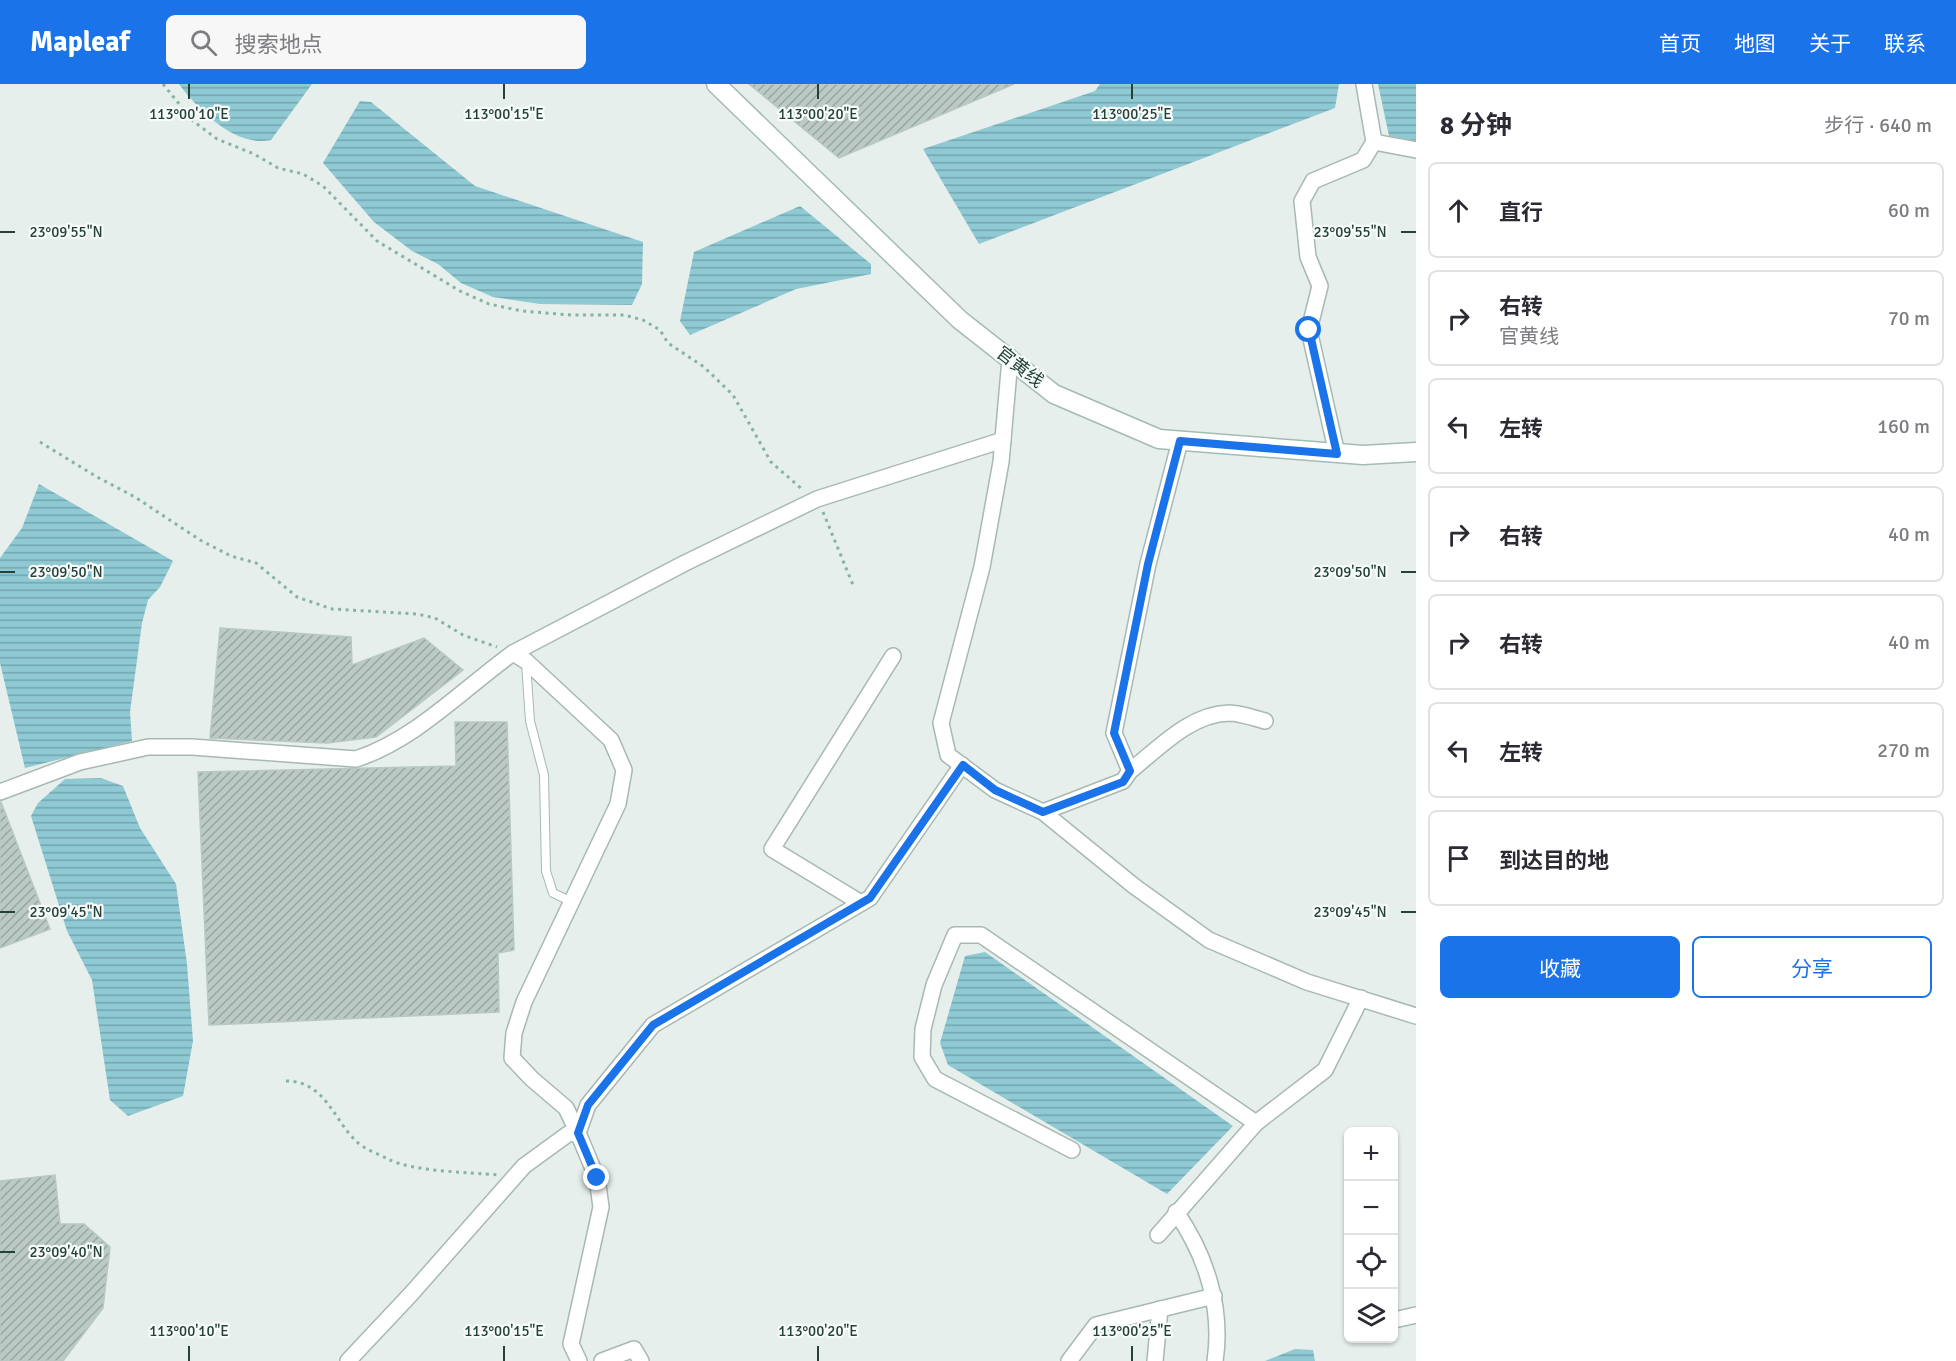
<!DOCTYPE html>
<html lang="zh">
<head>
<meta charset="utf-8">
<style>
	body { margin:0; font-family:Signika,"Noto Sans SC",sans-serif; background:#f7f7f7; color:#2b2b33 }
	.controls { position:absolute; right:18px; bottom:18px; display:grid; overflow:hidden; border-radius:9px; box-shadow:0 2px 4px #0004 }
	.controls button { width:54px; height:54px; display:grid; place-items:center; padding:0; border:0; border-bottom:2px solid #e1e1e2; background:#fff; color:#2b2b33; font:30px sans-serif }
	.stop { position:absolute; width:18px; height:18px; margin:-14px; border:4px solid #1a73e8; border-radius:50%; background:#fff }
	.stop.end { background:#1a73e8; border-color:#fff; box-shadow:0 2px 6px #0008 }
	.list { margin:0; padding:0; list-style:none }
	h2 { display:flex; justify-content:space-between; align-items:center; height:78px; margin:0; padding:0 24px; font-size:26px }
	h2 small { font-size:20px; font-weight:400; color:#7c7c81 }
	.list li { display:grid; grid-template-columns:39px 1fr auto; gap:18px; align-items:center; box-sizing:border-box; height:96px; margin:0 12px 12px; padding:0 12px; border:2px solid #e1e1e2; border-radius:9px }
	.list b { display:block; font-size:22px; white-space:nowrap }
	.list p { margin:0; font-size:20px; white-space:nowrap; color:#7c7c81 }
	.list em { font-size:20px; font-style:normal; color:#7c7c81 }
	.actions { display:flex; gap:12px; padding:18px 24px }
	.actions a { flex:1; padding:14px 0; border:2px solid #1a73e8; border-radius:9px; text-align:center; font-size:21px; color:#1a73e8 }
	.actions .main { background:#1a73e8; color:#fff }
	.icon { flex:none; width:33px; height:33px; fill:none; stroke:currentColor; stroke-width:2; stroke-linecap:round; stroke-linejoin:round }
	.map { position:relative; flex:none; width:1416px; height:1277px; overflow:hidden }
	header { display:flex; align-items:center; gap:36px; box-sizing:border-box; height:84px; padding:0 30px; background:#1a73e8; color:#fff }
	header strong { font-size:28px }
	nav { display:flex; gap:33px; margin-inline-start:auto; font-size:21px }
	.search { width:420px; height:54px; background:#f7f7f7; display:flex; align-items:center; gap:15px; box-sizing:border-box; padding:0 21px; border-radius:9px; color:#7c7c81; font-size:22px }
	main { display:flex }
	aside { flex:1; background:#fff }
	.map>svg:first-child { display:block }
	.water { fill:url(#water-rules) }
	.building { fill:url(#building-hatch); stroke:#b8c9c2; stroke-width:1.5 }
	.lines { fill:none; stroke-linecap:round; stroke-linejoin:round }
	.lane-casing { stroke:#a8b8b2; stroke-width:10 }
	.street-casing { stroke:#a8b8b2; stroke-width:18 }
	.secondary-casing { stroke:#a4bbb3; stroke-width:21 }
	.path { stroke:#86b3a5; stroke-width:3; stroke-dasharray:3 4.5; stroke-linecap:butt }
	.lane { stroke:#fff; stroke-width:8 }
	.street { stroke:#fff; stroke-width:15 }
	.secondary { stroke:#fff; stroke-width:18 }
	.route { stroke:#1a73e8; stroke-width:8 }
	.ticks { fill:none; stroke:#24423a; stroke-width:2 }
	.labels { text-anchor:middle; dominant-baseline:central; stroke-width:4.5; stroke-linejoin:round; paint-order:stroke }
	.street-label { font-size:18px; fill:#24423a; stroke:#f7fbf9 }
	.ticks-label { font-size:15px; text-anchor:middle; fill:#24423a; stroke:#f7fbf9; stroke-width:4.5; stroke-linejoin:round; paint-order:stroke }
</style>
</head>
<body>
<header>
<strong>Mapleaf</strong>
<div class="search"><svg class="icon" aria-label="search" viewBox="0 0 24 24"><circle cx="10" cy="10" r="6"/><path d="M15 15l6 6"/></svg>搜索地点</div>
<nav><a>首页</a><a>地图</a><a>关于</a><a>联系</a></nav>
</header>
<main>
<div class="map">
<svg width="1416" height="1277" viewBox="0 0 1416 1277">
	<defs>
		<pattern id="water-rules" width="6" height="5" patternUnits="userSpaceOnUse" patternTransform="scale(1.5)"><rect width="6" height="5" fill="#8ec9d4"/><path d="M0 2.5h6" fill="none" stroke="#74a5ad"/></pattern>
		<pattern id="building-hatch" width="6" height="6" patternUnits="userSpaceOnUse" patternTransform="scale(1.5)"><rect width="6" height="6" fill="#bbcac4"/><path d="M-1 1l2-2M0 6l6-6M5 7l2-2" fill="none" stroke="#98a6a0"/></pattern>
	</defs>
	<rect width="100%" height="100%" fill="#e6efeb"/>
	<!-- water -->
	<g class="water">
		<path d="M179 0H312L271 56C236 64 198 26 179 0Z"/>
		<path d="M1100 0H1339L1335 24 979 160 923 65 1095 7Z"/>
		<path d="M1378 0H1416V57L1389 52Z"/>
		<path d="M360 17 371 18 475 102 643 158 642 200 632 221 540 220 493 213 461 199 438 180 412 167 374 138 323 79Z"/>
		<path d="M800 122 871 180V190L796 205 690 251 680 237 694 168Z"/>
		<path d="M39 400 173 477 160 503 148 516 142 539 130 628 132 657 25 684 0 579V474L22 444Z"/>
		<path d="M101 694 123 702 140 744 176 800 187 880 193 957 183 1012 128 1032 110 1016 92 896 67 847 31 732 38 719 65 695Z"/>
		<path d="M985 868 1233 1042 1167 1110 948 981 940 959 965 872Z"/>
		<path d="M1295 1265 1313 1266 1315 1277H1265Z"/>
	</g>
	<!-- building -->
	<g class="building">
		<path d="M749 0H1014L839 74Z"/>
		<path d="M220 544 351 553 352 581 424 554 463 586 376 653 327 659 210 654Z"/>
		<path d="M455 638H507L514 866 498 869 499 928 209 941 198 688 456 682Z"/>
		<path d="M1 718 50 845 0 864V719Z"/>
		<path d="M55 1091 60 1140H84L110 1163 103 1224 63 1277H0V1097Z"/>
	</g>
	<g class="lines">
		<!-- lane casing -->
		<g class="lane-casing">
			<path id="lane" d="M526 579 530 637 544 691 546 787 553 809 572 818"/>
		</g>
		<!-- street casing -->
		<g class="street-casing">
			<g id="street">
				<path d="M1374 58 1416 66"/>
				<path d="M1010 275 1001 378 982 483 941 639 948 671 995 706 1043 728 1134 802 1209 856 1307 898 1416 932"/>
				<path d="M1337 370 1309 246 1320 202 1308 173 1302 117 1313 97 1363 76 1374 58 1364 0"/>
				<path d="M1130 687C1159 664 1190 630 1229 629 1240 629 1254 634 1265 637"/>
				<path d="M0 708 80 678 148 663H192L356 675C415 656 463 605 513 569"/>
				<path d="M1043 728 1123 697 1130 687 1114 649 1148 480 1180 357"/>
				<path d="M861 819 772 765 893 572"/>
				<path d="M1072 1066 935 995 922 973 923 945 934 901 955 851H981L1256 1039"/>
				<path d="M1176 1128C1206 1171 1223 1224 1215 1277"/>
				<path d="M1158 1151 1256 1039 1325 986 1361 914"/>
				<path d="M1394 1236 1416 1231"/>
				<path d="M348 1277 411 1210 524 1082 568 1050 578 1049 566 1024 532 995 512 974 514 949 524 918 618 720 624 686 611 656 526 577 513 569 685 479 817 415 1003 356"/>
				<path d="M579 1277 571 1260 601 1123 597 1094 578 1049 588 1021 653 941 870 814 962 681"/>
				<path d="M602 1277 634 1265 641 1277"/>
				<path d="M1069 1277 1096 1241 1214 1212"/>
				<path d="M1155 1277 1160 1225"/>
			</g>
		</g>
		<!-- secondary casing -->
		<g class="secondary-casing">
			<path id="secondary" d="M716 0 960 236 1054 310 1159 355 1363 371 1416 368"/>
		</g>
		<!-- path -->
		<g class="path">
			<path d="M163 0 193 37 217 55 254 70 278 84 303 90 323 102 377 157 460 207 489 220 522 227 571 231H624L643 236 660 246 668 259 704 283 733 311 771 378 803 406"/>
			<path d="M40 358 97 393 135 413 200 456 231 472 256 479 297 513 332 525 417 530 435 534 463 551 497 563"/>
			<path d="M823 428 853 501"/>
			<path d="M286 997C325 997 333 1035 356 1057 364 1065 378 1070 388 1075 413 1088 469 1088 498 1091"/>
		</g>
		<!-- lane -->
		<use href="#lane" class="lane"/>
		<!-- street -->
		<use href="#street" class="street"/>
		<!-- secondary -->
		<use href="#secondary" class="secondary"/>
	</g>
	<g class="lines">
		<!-- route -->
		<path class="route" d="M597 1094 578 1049 588 1021 653 941 870 814 963 681 995 706 1043 728 1123 698 1130 687 1114 649 1148 480 1180 357 1337 370 1309 246"/>
	</g>
	<!-- ticks -->
	<path class="ticks" d="M189 0V15M504 0V15M818 0V15M1132 0V15M0 148H15M1401 148H1416M0 488H15M1401 488H1416M0 828H15M1401 828H1416M0 1168H15M189 1262V1277M504 1262V1277M818 1262V1277M1132 1262V1277"/>
	<g class="labels">
		<!-- street labels -->
		<g class="street-label">
			<text transform="translate(1020 283) rotate(38)">官黄线</text>
		</g>
	</g>
	<g class="ticks-label">
		<text x="189" y="35">113°00'10"E</text>
		<text x="504" y="35">113°00'15"E</text>
		<text x="818" y="35">113°00'20"E</text>
		<text x="1132" y="35">113°00'25"E</text>
		<text x="66" y="153">23°09'55"N</text>
		<text x="1350" y="153">23°09'55"N</text>
		<text x="66" y="493">23°09'50"N</text>
		<text x="1350" y="493">23°09'50"N</text>
		<text x="66" y="833">23°09'45"N</text>
		<text x="1350" y="833">23°09'45"N</text>
		<text x="66" y="1173">23°09'40"N</text>
		<text x="189" y="1252">113°00'10"E</text>
		<text x="504" y="1252">113°00'15"E</text>
		<text x="818" y="1252">113°00'20"E</text>
		<text x="1132" y="1252">113°00'25"E</text>
	</g>
</svg>
<div class="controls">
<button>+</button>
<button>−</button>
<button><svg class="icon" aria-label="locate" viewBox="0 0 24 24"><circle cx="12" cy="12" r="6"/><path d="M12 2v4M12 18v4M2 12h4M18 12h4"/></svg></button>
<button><svg class="icon" aria-label="layers" viewBox="0 0 24 24"><path d="M12 4l9 5-9 5-9-5zM3 14l9 5 9-5"/></svg></button>
</div>
<div class="stop" style="left:1309px;top:246px"></div>
<div class="stop end" style="left:597px;top:1094px"></div>
</div>
<aside>
<h2>8 分钟<small>步行 · 640 m</small></h2>
<ul class="list">
<li><svg class="icon" aria-label="ahead" viewBox="0 0 24 24"><path d="M12 20V5M6 11l6-6 6 6"/></svg><div><b>直行</b></div><em>60 m</em></li>
<li><svg class="icon" aria-label="right" viewBox="0 0 24 24"><path d="M7 20v-9h11M14 6l5 5-5 5"/></svg><div><b>右转</b><p>官黄线</p></div><em>70 m</em></li>
<li><svg class="icon" aria-label="left" viewBox="0 0 24 24"><path d="M17 20v-9H6M10 6l-5 5 5 5"/></svg><div><b>左转</b></div><em>160 m</em></li>
<li><svg class="icon" aria-label="right" viewBox="0 0 24 24"><path d="M7 20v-9h11M14 6l5 5-5 5"/></svg><div><b>右转</b></div><em>40 m</em></li>
<li><svg class="icon" aria-label="right" viewBox="0 0 24 24"><path d="M7 20v-9h11M14 6l5 5-5 5"/></svg><div><b>右转</b></div><em>40 m</em></li>
<li><svg class="icon" aria-label="left" viewBox="0 0 24 24"><path d="M17 20v-9H6M10 6l-5 5 5 5"/></svg><div><b>左转</b></div><em>270 m</em></li>
<li><svg class="icon" aria-label="arrive" viewBox="0 0 24 24"><path d="M6 21V4h12l-3 4 3 4H6"/></svg><div><b>到达目的地</b></div></li>
</ul>
<div class="actions"><a class="main">收藏</a><a>分享</a></div>
</aside>
</main>
</body>
</html>
